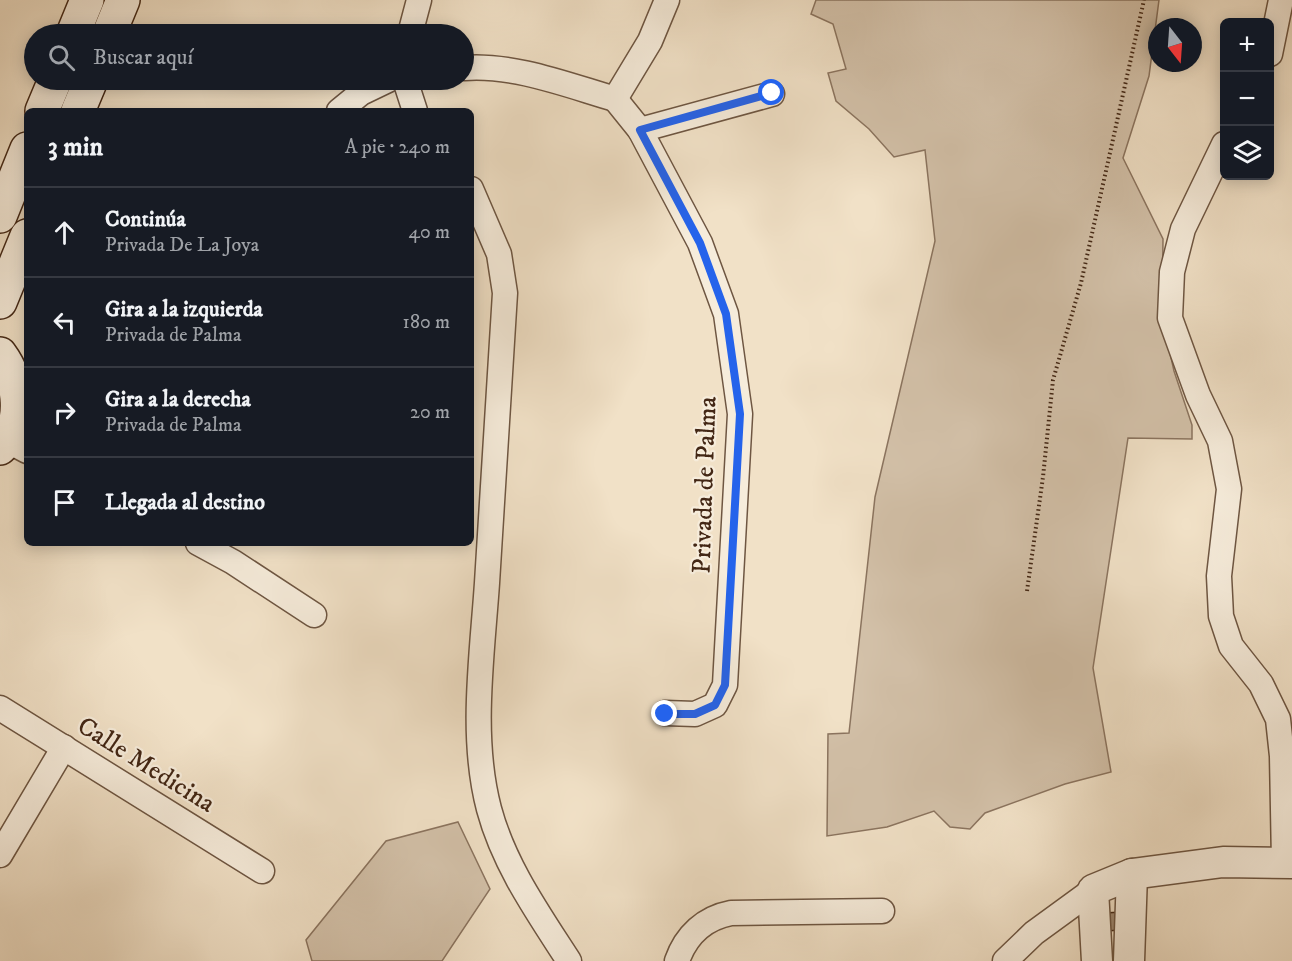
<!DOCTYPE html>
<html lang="es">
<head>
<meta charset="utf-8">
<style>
	body { margin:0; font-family:"IM FELL DW Pica",serif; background:#20242c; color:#f1f3f6 }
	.controls { position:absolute; right:18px; top:18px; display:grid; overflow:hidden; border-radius:9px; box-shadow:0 3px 15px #0003 }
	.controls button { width:54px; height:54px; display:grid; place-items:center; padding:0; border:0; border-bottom:2px solid #363941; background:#171b24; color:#f1f3f6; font:30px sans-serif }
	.compass { position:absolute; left:1148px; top:18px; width:54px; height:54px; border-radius:50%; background:#171b24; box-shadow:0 3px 15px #0003; rotate:163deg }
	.stop { position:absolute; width:18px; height:18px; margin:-14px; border:4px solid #2563eb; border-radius:50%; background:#fff }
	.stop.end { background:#2563eb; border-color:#fff; box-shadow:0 2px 6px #0008 }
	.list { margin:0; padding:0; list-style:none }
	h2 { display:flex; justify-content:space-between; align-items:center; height:78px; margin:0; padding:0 24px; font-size:26px }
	h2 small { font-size:20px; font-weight:400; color:#9ea1a6 }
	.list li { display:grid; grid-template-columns:39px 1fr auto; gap:18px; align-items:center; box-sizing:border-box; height:90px; padding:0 24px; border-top:2px solid #363941 }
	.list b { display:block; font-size:22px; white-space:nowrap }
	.list p { margin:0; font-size:20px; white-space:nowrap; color:#9ea1a6 }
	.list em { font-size:20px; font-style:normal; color:#9ea1a6 }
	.icon { flex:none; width:33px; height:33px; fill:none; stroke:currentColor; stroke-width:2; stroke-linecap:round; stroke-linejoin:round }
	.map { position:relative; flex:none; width:1292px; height:961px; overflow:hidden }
	.search { position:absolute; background:#171b24; box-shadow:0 3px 15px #0003; left:24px; top:24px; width:450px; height:66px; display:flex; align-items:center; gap:15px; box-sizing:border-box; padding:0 21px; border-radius:33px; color:#9ea1a6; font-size:22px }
	.panel { position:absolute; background:#171b24; box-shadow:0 3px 15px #0003; left:24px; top:108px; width:450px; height:438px; border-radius:9px }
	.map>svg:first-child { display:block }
	.green { fill:#d3c1a9; stroke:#8b745f; stroke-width:1.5 }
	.building { fill:#9d8872; stroke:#432715; stroke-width:1.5 }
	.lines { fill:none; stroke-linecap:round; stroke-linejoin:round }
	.minor-casing { stroke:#6e5642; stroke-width:27 }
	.tertiary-casing { stroke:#6e5642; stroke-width:33 }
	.secondary-casing { stroke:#432715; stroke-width:36 }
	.path { stroke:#432715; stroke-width:4; stroke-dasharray:1.5 3; stroke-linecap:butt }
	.minor { stroke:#f6ecdb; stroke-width:24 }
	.tertiary { stroke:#f6ecdb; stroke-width:30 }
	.secondary { stroke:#f6ecdb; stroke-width:33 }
	.route { stroke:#2563eb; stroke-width:8 }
	.labels { text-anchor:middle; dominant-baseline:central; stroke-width:4.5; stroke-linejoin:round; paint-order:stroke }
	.street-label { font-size:26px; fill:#432715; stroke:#f6ecdb }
</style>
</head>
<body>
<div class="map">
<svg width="1292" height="961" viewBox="0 0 1292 961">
	<rect width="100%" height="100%" fill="#f1e1c7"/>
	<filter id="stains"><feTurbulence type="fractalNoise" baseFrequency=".00333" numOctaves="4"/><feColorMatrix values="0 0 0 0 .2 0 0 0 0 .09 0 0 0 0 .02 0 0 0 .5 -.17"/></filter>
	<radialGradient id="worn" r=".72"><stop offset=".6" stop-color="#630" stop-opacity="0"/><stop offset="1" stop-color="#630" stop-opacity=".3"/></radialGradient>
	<!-- green -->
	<g class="green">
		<path d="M816 0H1159L1149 76 1123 158 1163 239 1162 317 1174 371 1192 425V439L1128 438 1093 668 1111 772 1065 784 985 813 970 829 950 827 934 811 887 827 827 836 828 734 849 733 875 497 935 241 925 150 894 157 869 129 836 101 828 73 846 69 833 24 811 14Z"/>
		<path d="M458 822 490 889 442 961H312L306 940 386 841Z"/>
	</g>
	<!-- building -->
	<path class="building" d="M1121 912 1122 930 1105 931V913Z"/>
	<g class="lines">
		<!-- minor casing -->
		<g class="minor-casing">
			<g id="minor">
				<path d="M410 34 419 0"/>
				<path d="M1270 54 1281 0"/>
				<path d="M464 68C514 64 567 85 615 99"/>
				<path d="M405 80 415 111"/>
				<path d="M615 99 640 130 700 243 726 314 740 414 725 685 715 705 695 714 665 713"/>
				<path d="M615 99 650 41 667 0"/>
				<path d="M339 111 361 93 388 80"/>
				<path d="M640 130 772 94"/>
				<path d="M1224 144 1183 229 1172 272 1170 318 1198 395 1220 441 1229 489 1219 576 1221 616 1231 646 1261 684 1278 719 1282 756 1284 862"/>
				<path d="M471 189 499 254 505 293C499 389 493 486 487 583 482 657 470 737 489 809 504 865 538 913 569 961"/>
				<path d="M8 441 27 451"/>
				<path d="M198 543 233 562 314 615"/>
				<path d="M0 708 262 871"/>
				<path d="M0 855 64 747"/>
				<path d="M677 961C686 935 705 918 731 913L882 911"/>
				<path d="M1005 961 1034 933 1093 890"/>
			</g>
		</g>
		<!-- tertiary casing -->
		<g class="tertiary-casing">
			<g id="tertiary">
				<path d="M1097 961 1093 890 1132 874 1223 862 1292 863"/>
				<path d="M1129 961 1132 874"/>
			</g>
		</g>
		<!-- secondary casing -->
		<g class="secondary-casing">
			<g id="secondary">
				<path d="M73 34 87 0"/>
				<path d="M109 34 123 0"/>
				<path d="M42 111 55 80"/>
				<path d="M78 111 91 80"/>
				<path d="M0 216 27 149"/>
				<path d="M0 302 27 236"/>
				<path d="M0 354C20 381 26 424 0 448"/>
			</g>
		</g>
		<!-- path -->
		<path class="path" d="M1027 591 1043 477 1053 380 1081 283 1144 0"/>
		<!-- minor -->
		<use href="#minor" class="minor"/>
		<!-- tertiary -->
		<use href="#tertiary" class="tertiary"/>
		<!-- secondary -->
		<use href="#secondary" class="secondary"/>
	</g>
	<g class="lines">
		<!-- route -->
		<path class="route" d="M665 714H695L715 705 725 685 740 414 726 314 700 243 640 130 772 93"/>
	</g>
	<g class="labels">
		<!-- street labels -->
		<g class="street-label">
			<text transform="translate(705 485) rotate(-88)">Privada de Palma</text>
			<text transform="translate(146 765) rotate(32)">Calle Medicina</text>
		</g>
	</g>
	<rect width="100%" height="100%" filter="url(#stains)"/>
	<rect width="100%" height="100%" fill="url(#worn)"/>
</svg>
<div class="controls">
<button>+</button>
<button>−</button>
<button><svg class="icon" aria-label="layers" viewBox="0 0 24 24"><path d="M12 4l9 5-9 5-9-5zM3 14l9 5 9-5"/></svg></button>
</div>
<svg class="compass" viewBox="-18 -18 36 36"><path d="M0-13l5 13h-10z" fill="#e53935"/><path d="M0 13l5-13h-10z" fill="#9ea1a6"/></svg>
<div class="stop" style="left:772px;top:93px"></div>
<div class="stop end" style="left:665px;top:714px"></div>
<div class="search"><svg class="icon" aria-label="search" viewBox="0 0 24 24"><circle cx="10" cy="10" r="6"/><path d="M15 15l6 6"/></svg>Buscar aquí</div>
<section class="panel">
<h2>3 min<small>A pie · 240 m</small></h2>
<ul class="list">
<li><svg class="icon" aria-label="ahead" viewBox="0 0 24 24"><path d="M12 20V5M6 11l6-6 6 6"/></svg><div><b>Continúa</b><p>Privada De La Joya</p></div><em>40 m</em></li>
<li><svg class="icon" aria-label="left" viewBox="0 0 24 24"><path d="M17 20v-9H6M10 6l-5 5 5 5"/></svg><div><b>Gira a la izquierda</b><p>Privada de Palma</p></div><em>180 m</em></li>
<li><svg class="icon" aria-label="right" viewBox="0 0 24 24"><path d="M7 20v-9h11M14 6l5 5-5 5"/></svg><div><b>Gira a la derecha</b><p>Privada de Palma</p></div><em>20 m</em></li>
<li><svg class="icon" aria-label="arrive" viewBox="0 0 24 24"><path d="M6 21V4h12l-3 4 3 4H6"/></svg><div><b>Llegada al destino</b></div></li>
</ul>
</section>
</div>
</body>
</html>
